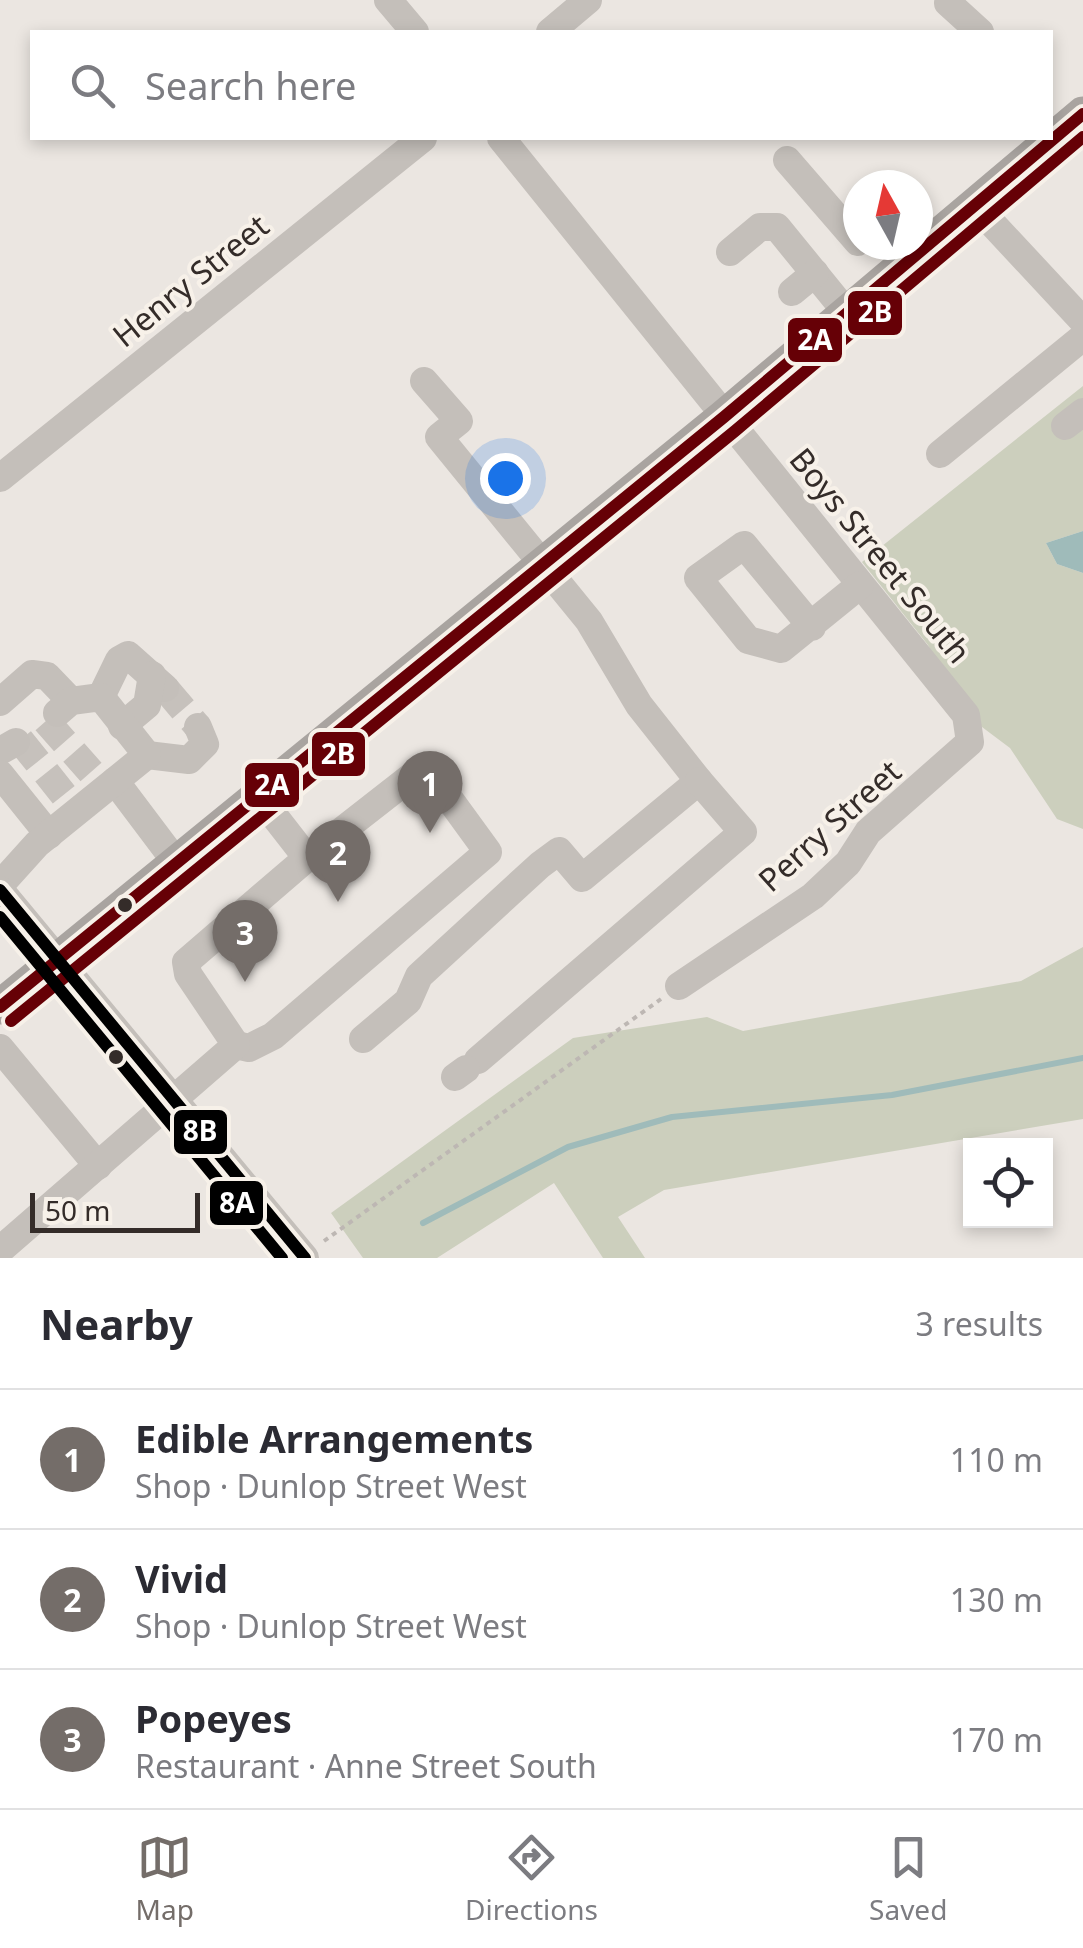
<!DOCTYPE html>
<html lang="en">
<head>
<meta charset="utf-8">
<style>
	body { margin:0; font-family:"Noto Sans",sans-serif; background:#f7f7f7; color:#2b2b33 }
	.controls { position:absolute; right:30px; bottom:30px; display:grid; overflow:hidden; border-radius:0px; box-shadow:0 5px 15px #0003 }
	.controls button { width:90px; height:90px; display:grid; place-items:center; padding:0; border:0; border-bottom:2px solid #e1e1e2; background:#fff; color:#2b2b33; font:50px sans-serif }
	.compass { position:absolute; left:843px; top:170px; width:90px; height:90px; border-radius:50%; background:#fff; box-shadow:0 5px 15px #0003; rotate:352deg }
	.scale { position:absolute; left:30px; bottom:25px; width:170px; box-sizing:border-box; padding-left:10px; border:5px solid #342c29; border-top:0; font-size:28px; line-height:35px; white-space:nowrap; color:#342c29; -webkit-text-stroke:8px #f7f1e9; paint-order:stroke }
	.you { position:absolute; left:505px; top:478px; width:35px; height:35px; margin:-25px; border:8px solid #fff; border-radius:50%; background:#1a73e8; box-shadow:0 0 0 15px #1a73e833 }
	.badge { display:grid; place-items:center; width:65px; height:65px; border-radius:50%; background:#746d69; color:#fff; font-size:32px; font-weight:700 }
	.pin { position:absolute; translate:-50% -82px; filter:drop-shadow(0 2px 5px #0008) }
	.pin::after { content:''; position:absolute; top:52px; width:35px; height:30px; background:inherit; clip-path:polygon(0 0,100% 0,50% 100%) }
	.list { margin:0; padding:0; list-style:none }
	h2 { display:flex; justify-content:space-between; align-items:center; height:130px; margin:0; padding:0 40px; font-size:42px }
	h2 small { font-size:32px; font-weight:400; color:#7c7c81 }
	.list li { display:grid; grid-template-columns:65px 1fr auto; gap:30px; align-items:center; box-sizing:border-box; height:140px; padding:0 40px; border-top:2px solid #e1e1e2 }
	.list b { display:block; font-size:38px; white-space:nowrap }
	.list p { margin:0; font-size:32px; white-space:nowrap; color:#7c7c81 }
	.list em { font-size:32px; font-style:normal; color:#7c7c81 }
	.icon { flex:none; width:55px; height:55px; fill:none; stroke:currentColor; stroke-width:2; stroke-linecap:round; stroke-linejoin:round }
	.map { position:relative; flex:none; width:1083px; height:1258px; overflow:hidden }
	.search { position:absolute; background:#fff; box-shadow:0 5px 15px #0003; left:30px; right:30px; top:30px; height:110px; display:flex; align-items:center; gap:25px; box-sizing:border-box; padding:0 35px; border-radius:0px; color:#7c7c81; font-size:38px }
	.sheet { height:550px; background:#fff }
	nav { display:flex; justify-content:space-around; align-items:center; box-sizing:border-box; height:140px; border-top:2px solid #e1e1e2; background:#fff; font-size:28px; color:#7c7c81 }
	nav a { display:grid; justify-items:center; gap:5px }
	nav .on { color:#746d69 }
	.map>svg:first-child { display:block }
	.green { fill:#cccfbd }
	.water { fill:#9fbbba }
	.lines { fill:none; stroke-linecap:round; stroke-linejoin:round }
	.stream { stroke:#9fbbba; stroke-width:6 }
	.minor-tunnel { stroke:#c6c1bc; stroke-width:28; stroke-dasharray:28 14; stroke-linecap:butt }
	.path { stroke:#bdb7b3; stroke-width:4; stroke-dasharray:5 5; stroke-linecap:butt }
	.minor { stroke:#c4bfba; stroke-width:28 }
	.major { stroke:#a9a4a0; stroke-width:35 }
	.bus-1-casing { stroke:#f7f1e9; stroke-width:20 }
	.bus-2-casing { stroke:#f7f1e9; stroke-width:20 }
	.bus-3-casing { stroke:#f7f1e9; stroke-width:20 }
	.bus-4-casing { stroke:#f7f1e9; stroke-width:20 }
	.bus-1 { stroke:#660006; stroke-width:12 }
	.bus-2 { stroke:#660006; stroke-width:12 }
	.bus-3 { stroke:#000; stroke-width:12 }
	.bus-4 { stroke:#000; stroke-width:12 }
	.bus-dot { fill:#342c29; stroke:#f7f1e9; stroke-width:4 }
	.labels { text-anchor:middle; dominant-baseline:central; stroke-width:8; stroke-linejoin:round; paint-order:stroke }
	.street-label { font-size:32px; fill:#342c29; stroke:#f7f1e9 }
	.line-badge { stroke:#f7f1e9; stroke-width:4 }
	.badge-label { font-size:28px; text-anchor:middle; font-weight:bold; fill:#fff }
</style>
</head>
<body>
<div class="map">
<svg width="1083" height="1258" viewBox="0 0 1083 1258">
	<rect width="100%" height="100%" fill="#ebe6e1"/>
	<!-- green -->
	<g class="green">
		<path d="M1083 386V531L1046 543 1057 564 1083 573V829L1057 819 1010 748 958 709 928 645 862 562Z"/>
		<path d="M1083 947V1119L664 1190 618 1217 645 1258H603L554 1183 437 1258H363L331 1213 573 1038 707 1017 743 1031 1021 981Z"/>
	</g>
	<!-- water -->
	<path class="water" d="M1083 531V573L1057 564 1046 543Z"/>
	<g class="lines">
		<!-- stream -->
		<path class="stream" d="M423 1223 568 1147 672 1117 892 1095 1083 1058"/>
		<!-- minor-tunnel -->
		<g class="minor-tunnel">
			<path d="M165 688 198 727"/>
			<path d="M46 721 91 772"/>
			<path d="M20 740 64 795"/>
		</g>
		<!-- path -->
		<path class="path" d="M324 1241 661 999"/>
		<!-- minor -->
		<g class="minor">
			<path d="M388 0 415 32"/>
			<path d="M948 3 980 32"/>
			<path d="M550 32 588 0"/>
			<path d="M501 138 966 715 970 742 868 832 848 863 813 896 679 986"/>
			<path d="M787 160 858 242"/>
			<path d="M975 205 1083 321"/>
			<path d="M730 252 760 227H777L847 313"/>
			<path d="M792 292 815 273"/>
			<path d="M1065 426 1083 412"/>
			<path d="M940 454 1083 337"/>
			<path d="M0 478 423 138"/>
			<path d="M812 627 744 545 698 578 748 640 781 649 860 585"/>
			<path d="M101 697 119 660 128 655 165 688"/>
			<path d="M0 702 32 674 47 676 71 701"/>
			<path d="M122 726 147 705 152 675"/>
			<path d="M0 751 16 742"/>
			<path d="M147 755 189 760 205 744 198 727"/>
			<path d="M0 774 49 835"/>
			<path d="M115 781 176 862"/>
			<path d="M0 885 37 844 147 755 101 697 71 701 57 713"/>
			<path d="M0 890 305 1258"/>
			<path d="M363 1039 408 1001 419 976 540 865 559 851 582 878 699 781 639 705 589 621 439 437 459 421 424 381"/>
			<path d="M236 1045 249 1048 273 1036 488 852 432 775 412 776 307 858"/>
			<path d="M0 1048 98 1166"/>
			<path d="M478 1060 743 832 699 781"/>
			<path d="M455 1077 466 1069"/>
			<path d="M0 1250 236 1045 188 974 186 962 307 858 258 795"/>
		</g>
		<!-- major -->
		<path class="major" d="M0 1007 724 417 1083 114"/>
		<!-- bus-1 casing -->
		<g class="bus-1-casing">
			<path id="bus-1" d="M0 1007 724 417 1083 114"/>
		</g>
		<!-- bus-2 casing -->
		<g class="bus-2-casing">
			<path id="bus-2" d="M11 1021 735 431 1083 137"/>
		</g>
		<!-- bus-3 casing -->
		<g class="bus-3-casing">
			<path id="bus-3" d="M0 890 305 1258"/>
		</g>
		<!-- bus-4 casing -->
		<g class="bus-4-casing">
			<path id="bus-4" d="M0 917 282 1258"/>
		</g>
		<!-- bus-1 -->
		<use href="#bus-1" class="bus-1"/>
		<!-- bus-2 -->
		<use href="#bus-2" class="bus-2"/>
		<!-- bus-3 -->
		<use href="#bus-3" class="bus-3"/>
		<!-- bus-4 -->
		<use href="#bus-4" class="bus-4"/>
	</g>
	<!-- markers -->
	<g class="bus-dot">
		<circle cx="125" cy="905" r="9"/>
		<circle cx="116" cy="1057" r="9"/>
	</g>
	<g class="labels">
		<!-- street labels -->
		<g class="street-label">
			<text transform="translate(190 280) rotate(-39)">Henry Street</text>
			<text transform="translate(881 555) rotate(51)">Boys Street South</text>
			<text transform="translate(829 825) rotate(-42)">Perry Street</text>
		</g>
	</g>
	<g class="line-badge">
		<rect x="846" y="289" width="58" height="48" rx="10" fill="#660006"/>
		<rect x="786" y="316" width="58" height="48" rx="10" fill="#660006"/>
		<rect x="310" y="730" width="57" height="48" rx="10" fill="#660006"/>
		<rect x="243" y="761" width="58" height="48" rx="10" fill="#660006"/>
		<rect x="172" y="1108" width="57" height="48" rx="10" fill="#000"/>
		<rect x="208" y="1179" width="57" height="48" rx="10" fill="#000"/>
	</g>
	<g class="badge-label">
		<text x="875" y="322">2B</text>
		<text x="815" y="350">2A</text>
		<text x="338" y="764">2B</text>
		<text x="272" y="795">2A</text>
		<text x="200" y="1141">8B</text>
		<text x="237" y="1213">8A</text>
	</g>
</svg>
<div class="controls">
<button><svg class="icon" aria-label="locate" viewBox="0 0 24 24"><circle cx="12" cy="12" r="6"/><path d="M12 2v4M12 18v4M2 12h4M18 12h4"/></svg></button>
</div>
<svg class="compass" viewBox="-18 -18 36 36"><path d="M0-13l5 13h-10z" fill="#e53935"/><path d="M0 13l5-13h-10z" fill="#7c7c81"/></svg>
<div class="scale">50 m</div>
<div class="you"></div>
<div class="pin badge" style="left:430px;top:833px">1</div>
<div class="pin badge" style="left:338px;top:902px">2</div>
<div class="pin badge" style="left:245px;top:982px">3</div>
<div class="search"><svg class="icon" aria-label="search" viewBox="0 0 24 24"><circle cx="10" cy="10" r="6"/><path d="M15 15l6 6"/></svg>Search here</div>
</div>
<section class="sheet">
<h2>Nearby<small>3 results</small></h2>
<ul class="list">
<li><span class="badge">1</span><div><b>Edible Arrangements</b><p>Shop · Dunlop Street West</p></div><em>110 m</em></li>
<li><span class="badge">2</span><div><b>Vivid</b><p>Shop · Dunlop Street West</p></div><em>130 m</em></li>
<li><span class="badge">3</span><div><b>Popeyes</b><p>Restaurant · Anne Street South</p></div><em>170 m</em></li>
</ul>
</section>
<nav>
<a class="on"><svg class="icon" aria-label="map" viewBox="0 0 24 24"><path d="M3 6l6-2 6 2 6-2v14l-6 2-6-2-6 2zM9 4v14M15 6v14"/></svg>Map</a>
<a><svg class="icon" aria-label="directions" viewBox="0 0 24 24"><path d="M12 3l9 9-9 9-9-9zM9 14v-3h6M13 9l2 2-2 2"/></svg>Directions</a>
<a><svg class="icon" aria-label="saved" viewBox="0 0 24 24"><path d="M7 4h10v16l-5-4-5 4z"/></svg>Saved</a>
</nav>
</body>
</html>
